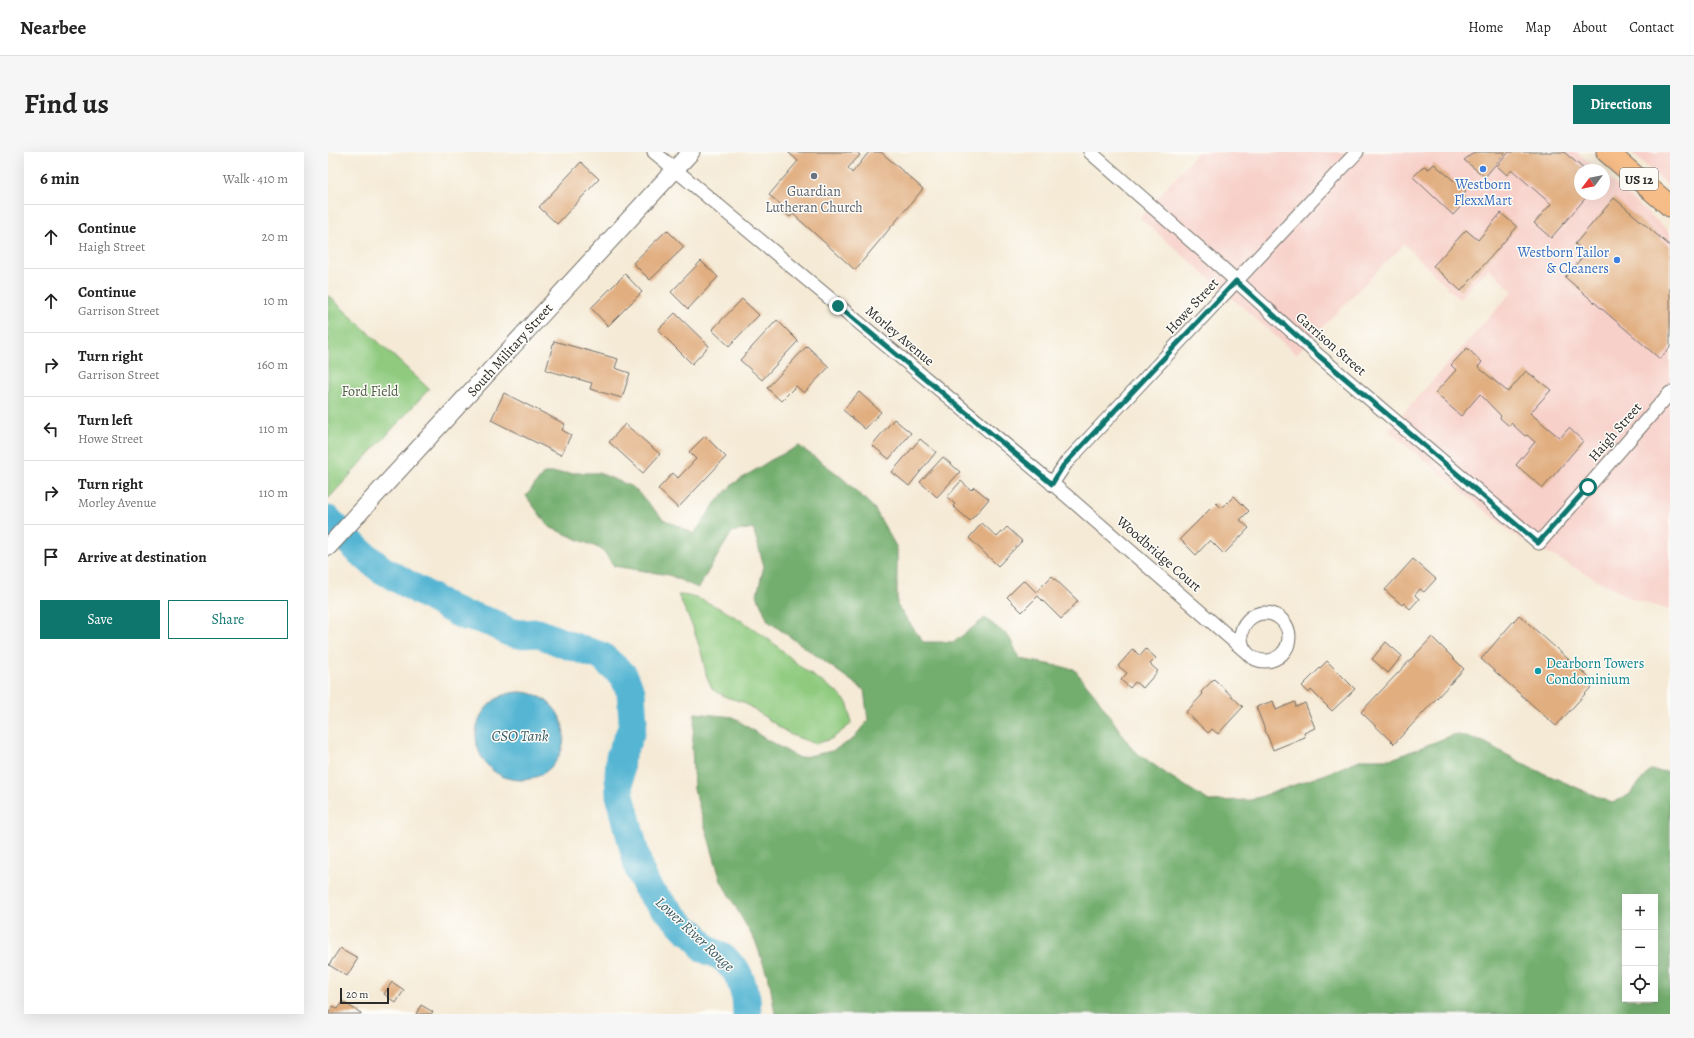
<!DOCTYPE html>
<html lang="en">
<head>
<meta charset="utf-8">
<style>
	body { margin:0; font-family:Alegreya,serif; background:#f6f6f6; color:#222 }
	.controls { position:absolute; right:12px; bottom:12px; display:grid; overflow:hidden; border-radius:0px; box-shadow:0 4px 16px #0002 }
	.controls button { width:36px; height:36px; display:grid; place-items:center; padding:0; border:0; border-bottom:1px solid #e0e0e0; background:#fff; color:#222; font:20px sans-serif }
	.compass { position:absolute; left:1246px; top:12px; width:36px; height:36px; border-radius:50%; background:#fff; box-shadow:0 4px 16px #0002; rotate:238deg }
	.scale { position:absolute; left:12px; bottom:10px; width:49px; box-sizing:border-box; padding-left:4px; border:2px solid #2b2b2b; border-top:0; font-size:11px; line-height:14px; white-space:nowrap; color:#2b2b2b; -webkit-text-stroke:3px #fdfcf7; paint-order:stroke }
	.stop { position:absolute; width:12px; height:12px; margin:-9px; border:3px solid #0f766e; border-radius:50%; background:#fff }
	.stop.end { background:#0f766e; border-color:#fff; box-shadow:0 1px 4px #0008 }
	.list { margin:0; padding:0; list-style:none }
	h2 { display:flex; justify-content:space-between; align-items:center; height:52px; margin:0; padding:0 16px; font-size:17px }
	h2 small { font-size:13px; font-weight:400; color:#767676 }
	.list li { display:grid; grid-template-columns:26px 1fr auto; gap:12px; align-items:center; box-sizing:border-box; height:64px; padding:0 16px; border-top:1px solid #e0e0e0 }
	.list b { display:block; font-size:15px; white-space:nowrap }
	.list p { margin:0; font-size:13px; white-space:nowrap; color:#767676 }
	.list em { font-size:13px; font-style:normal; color:#767676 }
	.actions { display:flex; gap:8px; padding:12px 16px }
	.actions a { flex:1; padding:9px 0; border:1px solid #0f766e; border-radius:0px; text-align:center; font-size:14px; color:#0f766e }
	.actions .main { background:#0f766e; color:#fff }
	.icon { flex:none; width:22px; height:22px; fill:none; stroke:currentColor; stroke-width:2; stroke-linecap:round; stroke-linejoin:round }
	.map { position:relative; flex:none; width:1342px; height:862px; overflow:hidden; border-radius:0px }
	header { display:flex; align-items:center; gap:24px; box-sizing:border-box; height:56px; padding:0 20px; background:#fff; border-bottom:1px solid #e0e0e0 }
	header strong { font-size:19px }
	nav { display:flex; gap:22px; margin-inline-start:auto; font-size:14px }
	.intro { display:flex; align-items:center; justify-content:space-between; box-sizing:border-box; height:96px; padding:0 24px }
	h1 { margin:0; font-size:28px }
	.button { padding:10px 18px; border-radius:0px; background:#0f766e; color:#fff; font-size:14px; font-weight:700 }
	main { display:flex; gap:24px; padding:0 24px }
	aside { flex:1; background:#fff; border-radius:0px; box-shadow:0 4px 16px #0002 }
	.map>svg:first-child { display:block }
	.built { fill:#f7d0c9 }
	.green { fill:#8fca7f; stroke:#5d7a55 }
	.forest { fill:#73ae6e; stroke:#4f6c4c; fill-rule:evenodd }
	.water { fill:#55b5d3; stroke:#40707f }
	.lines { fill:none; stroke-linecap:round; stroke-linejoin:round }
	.river { stroke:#55b5d3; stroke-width:29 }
	.building { fill:#e1ae80 }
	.minor-casing { stroke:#726e67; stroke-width:15 }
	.tertiary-casing { stroke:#726e67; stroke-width:19 }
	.primary-casing { stroke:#726e67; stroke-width:23 }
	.minor { stroke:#fff; stroke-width:13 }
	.tertiary { stroke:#fff; stroke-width:17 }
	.primary { stroke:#f7bd88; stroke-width:21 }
	.route { stroke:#0f766e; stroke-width:5 }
	.shop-dot { fill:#3f7fe0; stroke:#fdfcf7; stroke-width:1.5 }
	.worship-dot { fill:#6b7280; stroke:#fdfcf7; stroke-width:1.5 }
	.culture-dot { fill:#0f9aa8; stroke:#fdfcf7; stroke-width:1.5 }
	.labels { text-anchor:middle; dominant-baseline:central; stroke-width:3; stroke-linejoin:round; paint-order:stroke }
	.shield { fill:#fdfcf7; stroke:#6a6a68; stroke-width:1 }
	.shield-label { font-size:13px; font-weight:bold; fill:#2b2b2b }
	.shop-label { font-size:14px; fill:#366cbe; stroke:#fdfcf7 }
	.worship-label { font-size:14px; fill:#5b616d; stroke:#fdfcf7 }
	.street-label { font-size:14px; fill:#2b2b2b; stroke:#fdfcf7 }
	.park-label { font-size:14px; fill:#495b44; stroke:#fdfcf7 }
	.culture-label { font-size:14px; fill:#0d838f; stroke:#fdfcf7; text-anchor:start }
	.water-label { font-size:15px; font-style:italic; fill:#3a5b66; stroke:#fdfcf7 }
</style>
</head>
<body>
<header>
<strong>Nearbee</strong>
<nav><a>Home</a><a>Map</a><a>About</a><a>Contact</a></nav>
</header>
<div class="intro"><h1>Find us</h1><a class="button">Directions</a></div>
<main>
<aside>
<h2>6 min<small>Walk · 410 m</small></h2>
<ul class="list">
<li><svg class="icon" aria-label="ahead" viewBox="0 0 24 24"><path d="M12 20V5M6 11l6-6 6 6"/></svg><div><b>Continue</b><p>Haigh Street</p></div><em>20 m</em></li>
<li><svg class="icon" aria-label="ahead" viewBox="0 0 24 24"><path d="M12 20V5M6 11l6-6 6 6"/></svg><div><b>Continue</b><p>Garrison Street</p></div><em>10 m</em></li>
<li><svg class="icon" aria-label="right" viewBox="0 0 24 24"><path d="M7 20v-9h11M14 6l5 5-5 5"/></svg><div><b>Turn right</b><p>Garrison Street</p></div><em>160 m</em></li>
<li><svg class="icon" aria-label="left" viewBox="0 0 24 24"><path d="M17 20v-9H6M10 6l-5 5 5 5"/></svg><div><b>Turn left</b><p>Howe Street</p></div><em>110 m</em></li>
<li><svg class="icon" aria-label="right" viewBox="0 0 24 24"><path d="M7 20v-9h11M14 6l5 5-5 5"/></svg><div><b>Turn right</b><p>Morley Avenue</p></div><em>110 m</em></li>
<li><svg class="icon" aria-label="arrive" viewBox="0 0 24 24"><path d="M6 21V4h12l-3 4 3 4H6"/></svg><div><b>Arrive at destination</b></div></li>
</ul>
<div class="actions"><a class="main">Save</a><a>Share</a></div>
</aside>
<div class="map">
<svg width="1342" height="862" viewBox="0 0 1342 862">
	<rect width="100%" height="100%" fill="#fdfcf7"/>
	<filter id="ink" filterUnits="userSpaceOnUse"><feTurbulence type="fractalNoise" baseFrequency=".025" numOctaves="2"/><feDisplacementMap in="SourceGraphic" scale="8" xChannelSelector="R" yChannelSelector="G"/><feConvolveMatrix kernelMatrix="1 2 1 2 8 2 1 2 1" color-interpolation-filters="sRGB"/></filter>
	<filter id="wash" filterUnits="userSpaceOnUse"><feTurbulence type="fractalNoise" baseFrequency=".012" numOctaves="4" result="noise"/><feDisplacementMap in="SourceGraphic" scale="16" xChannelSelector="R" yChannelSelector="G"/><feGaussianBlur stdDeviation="0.9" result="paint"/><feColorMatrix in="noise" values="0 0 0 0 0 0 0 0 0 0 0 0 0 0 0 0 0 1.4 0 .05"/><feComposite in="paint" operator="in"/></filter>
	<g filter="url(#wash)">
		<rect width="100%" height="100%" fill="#f5ead6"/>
		<!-- built -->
		<g class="built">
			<path d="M870 0H1249L1270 18H1252V42H1276V23L1342 80V458L1304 447 1185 382 1060 278 1185 139 1161 116 1131 147 1076 92 968 202 812 66Z"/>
			<path d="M1303 0H1342V35Z"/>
		</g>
		<!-- green -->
		<g class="green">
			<path d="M0 143 101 237 0 347Z"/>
			<path d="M350 443C377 442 428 477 449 494 460 503 471 515 484 523 496 532 510 538 519 551 522 556 522 566 523 572L505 586 488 592 463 583 415 550 398 545 385 538 379 526 373 499 364 473Z"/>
		</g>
		<!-- forest -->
		<path class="forest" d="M471 294 511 323 546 356 569 396V453L595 490H626L657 466 681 485 692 507 746 517 768 544 805 598 840 623 881 649 923 648 998 622 1034 607H1064L1127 582 1156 590 1199 614 1284 651 1301 643 1322 618 1342 620V862H447L442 831 428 791 393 729 366 637 364 595 367 561 405 565 436 586 471 606 504 599 524 588 540 568 536 538 440 469 429 443 436 414 425 376 404 380 370 436 341 423 286 414 275 398 221 375 198 344 216 321H271L305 335 335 367 366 382 388 350 405 332 443 308ZM1297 745H1327V847H1297Z"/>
		<!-- water -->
		<circle class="water" cx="192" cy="584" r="44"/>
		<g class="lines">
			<!-- river -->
			<path class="river" d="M0 368 31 399 53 417 128 460 137 464 146 465 164 471 181 480 191 482 210 481 237 492 273 504 295 523 303 540 305 569 303 579 292 605 291 624 292 643 311 717 319 735 324 742 358 777 366 782 377 797 395 805 408 819 412 827 418 845 419 862"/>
		</g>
		<g id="blocks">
			<!-- building -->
			<g class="building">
				<path d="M460 0H529L532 3 520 16 524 21 541 0H553L595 37 527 118 465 62 462 65 453 58 456 55 441 43 470 9Z"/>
				<path d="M1147 0H1178L1157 25 1136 8Z"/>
				<path d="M1181 0H1236L1257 18H1252V42H1261L1223 86 1206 71 1223 52 1184 18 1179 23 1169 14Z"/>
				<path d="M253 10 271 27 229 72 211 55Z"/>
				<path d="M1106 12 1138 39 1133 44 1138 49 1125 63 1085 25 1096 14 1101 17Z"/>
				<path d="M1286 46 1342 94V195L1332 207 1237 125 1258 101 1247 92Z"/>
				<path d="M1173 61 1189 75 1133 139 1105 114 1138 78 1150 88Z"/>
				<path d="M339 78 356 95 322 128 305 111Z"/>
				<path d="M373 109 390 125 360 157 343 140Z"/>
				<path d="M297 122 314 140 280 174 263 156Z"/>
				<path d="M414 147 431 163 401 194 384 178Z"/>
				<path d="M347 161 381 194 364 212 330 178Z"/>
				<path d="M449 168 470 189 434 228 412 208Z"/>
				<path d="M226 189 290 207 287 216 302 221 294 246 262 237 264 231 218 218Z"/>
				<path d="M479 194 501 215 476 241 468 234 453 249 439 236Z"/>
				<path d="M1139 196 1154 210 1150 215 1180 240 1198 219 1223 238 1202 261 1232 286 1241 276 1255 289 1215 336 1188 313 1207 290 1199 283 1197 284 1183 271 1181 274 1172 266 1173 264 1152 242 1133 264 1107 241 1128 218 1123 213Z"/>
				<path d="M531 240 553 260 537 277 515 258Z"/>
				<path d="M176 241 237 272 234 278 243 283 233 303 163 268Z"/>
				<path d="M566 267 583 281 561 307 544 293Z"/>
				<path d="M297 272 332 302 315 321 281 290Z"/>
				<path d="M377 284 398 305 350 356 330 337 345 321 350 326 368 307 361 300Z"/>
				<path d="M592 287 608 300 581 334 564 320Z"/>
				<path d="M615 305 632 320 609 345 592 330Z"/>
				<path d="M633 329 643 338 646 335 661 347 642 369 625 354 627 352 619 345Z"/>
				<path d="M906 344 921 359 912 368 921 376 896 402 882 388 868 403 852 387 888 351 894 356Z"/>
				<path d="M654 371 669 385 679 375 694 389 670 414 641 386Z"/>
				<path d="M1085 407 1108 427 1096 440 1092 437 1087 443 1091 447 1082 457 1076 451 1074 453 1057 438Z"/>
				<path d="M724 424 750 449 733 467 710 444 694 460 679 445 696 428 708 440Z"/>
				<path d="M1191 463 1267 531 1228 574 1153 507Z"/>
				<path d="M1104 485 1136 517 1066 592 1033 560Z"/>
				<path d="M1058 490 1074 504 1060 521 1044 507Z"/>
				<path d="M805 497 812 504 818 497 828 506 822 512 830 519 815 536 807 530 802 536 793 528 799 521 790 514Z"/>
				<path d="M999 509 1027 537 1004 559 983 538 981 541 974 534Z"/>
				<path d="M886 527 915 555 890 582 884 577 880 581 858 560 875 542 873 540Z"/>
				<path d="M945 549 948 558 967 550 968 555 977 551 987 576 976 581 977 585 945 598 928 555Z"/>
				<path d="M12 796 30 806 19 824 1 813Z"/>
				<path d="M64 830 76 838 68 851 56 842Z"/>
				<path d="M15 850 33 861V862H0L5 854 10 857Z"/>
				<path d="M93 853 105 860 103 862H88Z"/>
			</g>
		</g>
	</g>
	<g filter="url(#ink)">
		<use href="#blocks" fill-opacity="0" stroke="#726e67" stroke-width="1"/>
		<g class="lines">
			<!-- minor casing -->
			<g class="minor-casing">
				<g id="minor">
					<path d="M326 0 739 344 916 498"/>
					<path d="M762 0 893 115 991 204 1211 391 1342 241"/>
					<path d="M724 332 738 311 1029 0"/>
					<circle cx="937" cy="485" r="24"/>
				</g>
			</g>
			<!-- tertiary casing -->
			<g class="tertiary-casing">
				<path id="tertiary" d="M0 395 363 0"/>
			</g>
			<!-- primary casing -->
			<g class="primary-casing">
				<path id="primary" d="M1279 0 1342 54"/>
			</g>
			<!-- minor -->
			<use href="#minor" class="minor"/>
			<!-- tertiary -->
			<use href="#tertiary" class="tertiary"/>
			<!-- primary -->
			<use href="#primary" class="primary"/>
		</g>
	</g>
	<g class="lines" filter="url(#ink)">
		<!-- route -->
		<path class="route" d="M510 154 724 332 735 314 908 129 991 204 1210 391 1260 335"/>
	</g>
	<!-- markers -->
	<g class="shop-dot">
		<circle cx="1155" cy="17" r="4"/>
		<circle cx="1289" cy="108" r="4"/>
	</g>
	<circle class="worship-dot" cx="486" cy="24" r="4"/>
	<circle class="culture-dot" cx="1210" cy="519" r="4"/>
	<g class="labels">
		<!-- shield labels -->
		<rect class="shield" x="1292" y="16" width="38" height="22" rx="3"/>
		<g class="shield-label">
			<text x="1311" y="27">US 12</text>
		</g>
		<!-- shop labels -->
		<g class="shop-label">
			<text x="1155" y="32">Westborn<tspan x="1155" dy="16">FlexxMart</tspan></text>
			<text x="1281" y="100" text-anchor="end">Westborn Tailor<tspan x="1281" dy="16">&amp; Cleaners</tspan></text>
		</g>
		<!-- worship labels -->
		<g class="worship-label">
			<text x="486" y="39">Guardian<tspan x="486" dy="16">Lutheran Church</tspan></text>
		</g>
		<!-- street labels -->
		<g class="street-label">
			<text transform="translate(864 154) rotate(-47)">Howe Street</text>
			<text transform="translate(572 184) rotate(40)">Morley Avenue</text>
			<text transform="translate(1003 192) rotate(41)">Garrison Street</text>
			<text transform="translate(182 198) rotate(-48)">South Military Street</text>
			<text transform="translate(1287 280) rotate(-49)">Haigh Street</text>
			<text transform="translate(831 402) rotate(41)">Woodbridge Court</text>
		</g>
		<!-- park labels -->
		<g class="park-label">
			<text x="42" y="239">Ford Field</text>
		</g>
		<!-- culture labels -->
		<g class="culture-label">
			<text x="1218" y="511">Dearborn Towers<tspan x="1218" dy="16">Condominium</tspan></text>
		</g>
		<!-- water labels -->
		<g class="water-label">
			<text x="192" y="584">CSO Tank</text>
			<text transform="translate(367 782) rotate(43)">Lower River Rouge</text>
		</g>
	</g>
</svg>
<div class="controls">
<button>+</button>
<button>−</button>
<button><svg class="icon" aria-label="locate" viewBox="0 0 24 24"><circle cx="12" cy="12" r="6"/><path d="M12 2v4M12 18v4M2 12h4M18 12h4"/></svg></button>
</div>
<svg class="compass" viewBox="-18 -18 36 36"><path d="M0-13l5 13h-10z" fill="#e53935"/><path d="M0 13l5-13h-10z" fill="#767676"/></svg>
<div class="scale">20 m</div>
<div class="stop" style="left:1260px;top:335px"></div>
<div class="stop end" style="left:510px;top:154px"></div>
</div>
</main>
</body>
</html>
